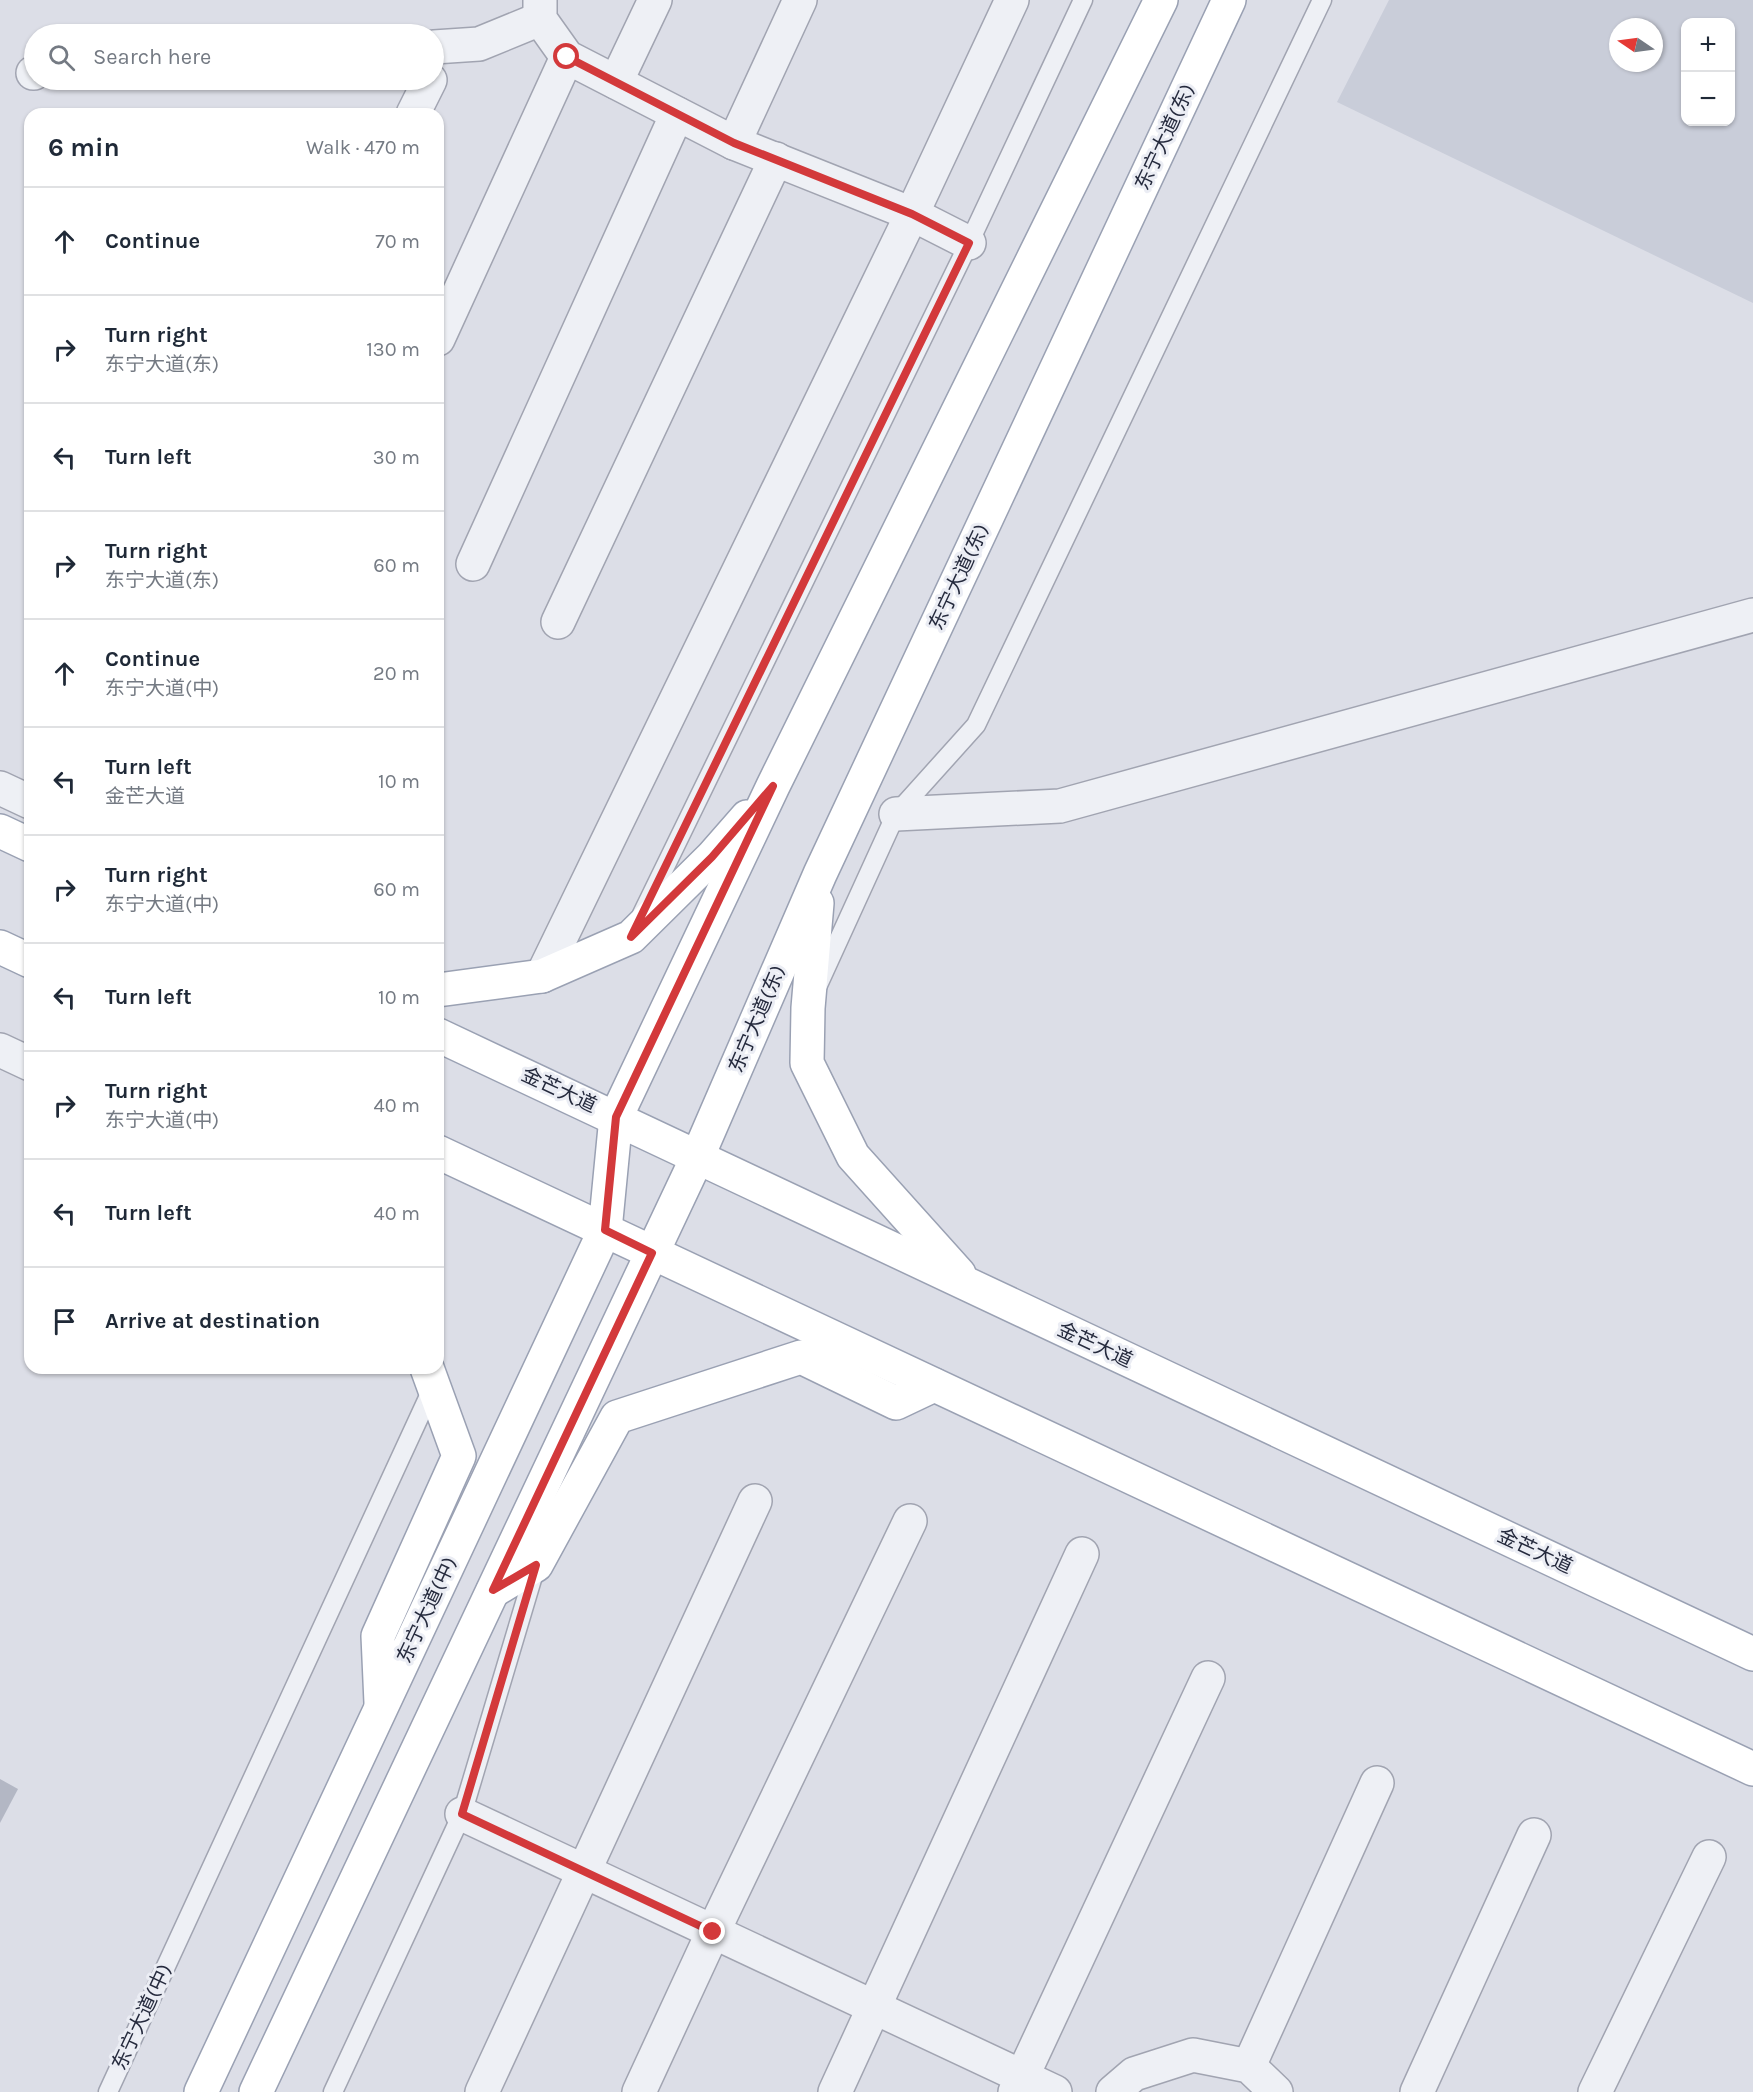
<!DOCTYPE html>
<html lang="en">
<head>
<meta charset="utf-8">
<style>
	body { margin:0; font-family:Karla,"Noto Sans SC",sans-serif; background:#f6f6f7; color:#1f2937 }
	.controls { position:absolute; right:18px; top:18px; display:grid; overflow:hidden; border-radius:12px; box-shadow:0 2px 4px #0004 }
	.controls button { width:54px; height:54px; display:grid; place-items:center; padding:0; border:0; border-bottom:2px solid #e0e1e3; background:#fff; color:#1f2937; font:30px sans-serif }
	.compass { position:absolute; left:1609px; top:18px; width:54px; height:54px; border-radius:50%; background:#fff; box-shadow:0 2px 4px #0004; rotate:283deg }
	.stop { position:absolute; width:18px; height:18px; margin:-14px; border:4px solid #d3393b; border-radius:50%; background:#fff }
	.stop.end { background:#d3393b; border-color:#fff; box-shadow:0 2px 6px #0008 }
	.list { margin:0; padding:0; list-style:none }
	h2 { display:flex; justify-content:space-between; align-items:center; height:78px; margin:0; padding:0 24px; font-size:26px }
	h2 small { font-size:20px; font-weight:400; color:#747a83 }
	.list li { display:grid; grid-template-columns:39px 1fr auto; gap:18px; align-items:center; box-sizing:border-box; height:108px; padding:0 24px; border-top:2px solid #e0e1e3 }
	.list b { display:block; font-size:22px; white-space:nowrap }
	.list p { margin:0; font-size:20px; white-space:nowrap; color:#747a83 }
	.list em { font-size:20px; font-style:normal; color:#747a83 }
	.icon { flex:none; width:33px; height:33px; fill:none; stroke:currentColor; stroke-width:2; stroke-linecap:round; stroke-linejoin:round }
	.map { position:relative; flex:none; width:1753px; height:2092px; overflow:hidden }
	.search { position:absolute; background:#fff; box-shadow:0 2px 4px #0004; left:24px; top:24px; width:420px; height:66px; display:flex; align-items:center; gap:15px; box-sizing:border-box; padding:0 21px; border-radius:33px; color:#747a83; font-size:22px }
	.panel { position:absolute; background:#fff; box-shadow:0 2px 4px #0004; left:24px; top:108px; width:420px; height:1266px; border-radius:18px }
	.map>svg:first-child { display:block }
	.built { fill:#c9cdd9; fill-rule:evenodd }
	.building { fill:#b3b7c4 }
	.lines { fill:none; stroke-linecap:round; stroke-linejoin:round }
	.lane-casing { stroke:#a1a4b1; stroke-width:21 }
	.street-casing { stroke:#a1a4b1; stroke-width:36 }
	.primary-casing { stroke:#9aa1b3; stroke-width:36 }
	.lane { stroke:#eef0f5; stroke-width:18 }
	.street { stroke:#eef0f5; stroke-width:33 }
	.primary { stroke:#fff; stroke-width:33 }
	.route { stroke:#d3393b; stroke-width:8 }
	.labels { text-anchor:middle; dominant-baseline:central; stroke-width:6; stroke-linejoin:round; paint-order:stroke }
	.street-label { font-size:20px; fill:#252a3d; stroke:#ebedf4 }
</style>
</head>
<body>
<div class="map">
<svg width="1753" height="2092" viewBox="0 0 1753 2092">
	<rect width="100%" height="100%" fill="#dcdee7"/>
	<!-- built -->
	<path class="built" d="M1389 0H1753V303L1337 102ZM1686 22H1730V122H1686ZM1618 27H1654V63H1618Z"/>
	<!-- building -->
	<path class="building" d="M0 1779 18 1789 0 1823Z"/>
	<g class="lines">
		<!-- lane casing -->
		<g class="lane-casing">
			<g id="lane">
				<path d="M642 914 969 243 1083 0"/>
				<path d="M818 985 896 814 976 725 1322 0"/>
				<path d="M108 2092 434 1385"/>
				<path d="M333 2092 462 1814 536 1566"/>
			</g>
		</g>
		<!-- street casing -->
		<g class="street-casing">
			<g id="street">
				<path d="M540 0V19L567 57 734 143 912 214 969 243"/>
				<path d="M434 47 479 44 540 19"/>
				<path d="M33 73H34"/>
				<path d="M616 82 655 0"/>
				<path d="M413 114 430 80"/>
				<path d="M734 143 800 0"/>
				<path d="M438 339 567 57"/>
				<path d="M473 564 677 114"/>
				<path d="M558 622 776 159"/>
				<path d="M0 788 30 802"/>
				<path d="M896 814 1060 806 1753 615"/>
				<path d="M542 976 912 214 1012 0"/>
				<path d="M0 1050 30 1064"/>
				<path d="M462 1814 1055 2092"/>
				<path d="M1249 2066 1377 1783"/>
				<path d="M482 2092 755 1501"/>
				<path d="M639 2092 713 1932 910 1521"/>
				<path d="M835 2092 1082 1554"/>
				<path d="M1015 2092 1208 1678"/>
				<path d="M1113 2092 1134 2074 1193 2055 1249 2066 1276 2092"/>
				<path d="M1417 2092 1534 1835"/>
				<path d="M1595 2092 1709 1857"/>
			</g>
		</g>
		<!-- primary casing -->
		<g class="primary-casing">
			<g id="primary">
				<path d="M0 831 30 845"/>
				<path d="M817 903 808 1008 807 1063 853 1156 959 1274"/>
				<path d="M0 947 30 961"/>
				<path d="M438 990 542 976 631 937 712 857 747 817"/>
				<path d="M438 1035 1753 1654"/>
				<path d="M438 1152 1753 1769"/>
				<path d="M493 1591 536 1565 617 1417 801 1357 896 1403 934 1385"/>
				<path d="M381 1703 378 1636 459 1456 427 1368"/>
				<path d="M201 2092 605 1230 616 1117 773 786 1161 0"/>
				<path d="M256 2092 697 1158 820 874 1229 0"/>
			</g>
		</g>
		<!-- lane -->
		<use href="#lane" class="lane"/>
		<!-- street -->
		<use href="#street" class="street"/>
		<!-- primary -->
		<use href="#primary" class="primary"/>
	</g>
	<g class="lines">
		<!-- route -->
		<path class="route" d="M567 57 734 143 912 214 969 243 631 937 712 857 773 786 616 1117 605 1230 652 1253 493 1590 536 1565 462 1814 713 1932"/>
	</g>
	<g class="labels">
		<!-- street labels -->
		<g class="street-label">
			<text transform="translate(1165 137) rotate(-65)">东宁大道(东)</text>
			<text transform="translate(959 577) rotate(-65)">东宁大道(东)</text>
			<text transform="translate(757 1019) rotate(-67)">东宁大道(东)</text>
			<text transform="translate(559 1090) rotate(25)">金芒大道</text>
			<text transform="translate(1095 1345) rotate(25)">金芒大道</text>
			<text transform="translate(1535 1551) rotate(25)">金芒大道</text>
			<text transform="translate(427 1610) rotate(-65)">东宁大道(中)</text>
			<text transform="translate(142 2017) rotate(-65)">东宁大道(中)</text>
		</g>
	</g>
</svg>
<div class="controls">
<button>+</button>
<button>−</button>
</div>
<svg class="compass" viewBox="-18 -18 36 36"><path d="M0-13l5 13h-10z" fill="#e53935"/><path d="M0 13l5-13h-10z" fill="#747a83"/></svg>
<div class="stop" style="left:567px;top:57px"></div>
<div class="stop end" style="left:713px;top:1932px"></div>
<div class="search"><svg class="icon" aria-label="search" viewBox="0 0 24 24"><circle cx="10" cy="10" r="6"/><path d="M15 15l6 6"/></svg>Search here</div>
<section class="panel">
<h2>6 min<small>Walk · 470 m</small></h2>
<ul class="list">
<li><svg class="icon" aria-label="ahead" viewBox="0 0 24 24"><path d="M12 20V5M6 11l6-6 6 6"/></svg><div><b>Continue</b></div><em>70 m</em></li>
<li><svg class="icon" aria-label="right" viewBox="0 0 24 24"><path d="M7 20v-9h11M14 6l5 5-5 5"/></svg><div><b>Turn right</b><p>东宁大道(东)</p></div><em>130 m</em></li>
<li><svg class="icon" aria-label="left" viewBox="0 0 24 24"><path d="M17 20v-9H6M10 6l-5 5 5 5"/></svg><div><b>Turn left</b></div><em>30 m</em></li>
<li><svg class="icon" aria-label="right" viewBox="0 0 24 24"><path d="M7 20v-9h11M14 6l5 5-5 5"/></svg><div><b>Turn right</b><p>东宁大道(东)</p></div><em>60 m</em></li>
<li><svg class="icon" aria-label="ahead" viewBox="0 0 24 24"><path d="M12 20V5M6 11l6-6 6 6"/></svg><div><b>Continue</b><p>东宁大道(中)</p></div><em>20 m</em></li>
<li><svg class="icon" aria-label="left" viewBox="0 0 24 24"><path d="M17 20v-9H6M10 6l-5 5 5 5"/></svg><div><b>Turn left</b><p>金芒大道</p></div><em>10 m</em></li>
<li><svg class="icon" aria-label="right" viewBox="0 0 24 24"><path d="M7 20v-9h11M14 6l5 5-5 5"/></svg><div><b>Turn right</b><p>东宁大道(中)</p></div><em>60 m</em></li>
<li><svg class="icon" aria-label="left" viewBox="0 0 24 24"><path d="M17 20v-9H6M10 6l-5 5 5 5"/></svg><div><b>Turn left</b></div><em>10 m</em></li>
<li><svg class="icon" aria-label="right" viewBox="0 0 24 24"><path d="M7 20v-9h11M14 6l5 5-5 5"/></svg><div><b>Turn right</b><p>东宁大道(中)</p></div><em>40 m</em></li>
<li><svg class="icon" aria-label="left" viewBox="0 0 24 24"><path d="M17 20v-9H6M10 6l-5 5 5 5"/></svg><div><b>Turn left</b></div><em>40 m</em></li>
<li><svg class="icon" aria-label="arrive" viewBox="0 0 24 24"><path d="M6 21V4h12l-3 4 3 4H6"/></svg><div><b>Arrive at destination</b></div></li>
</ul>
</section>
</div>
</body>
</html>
